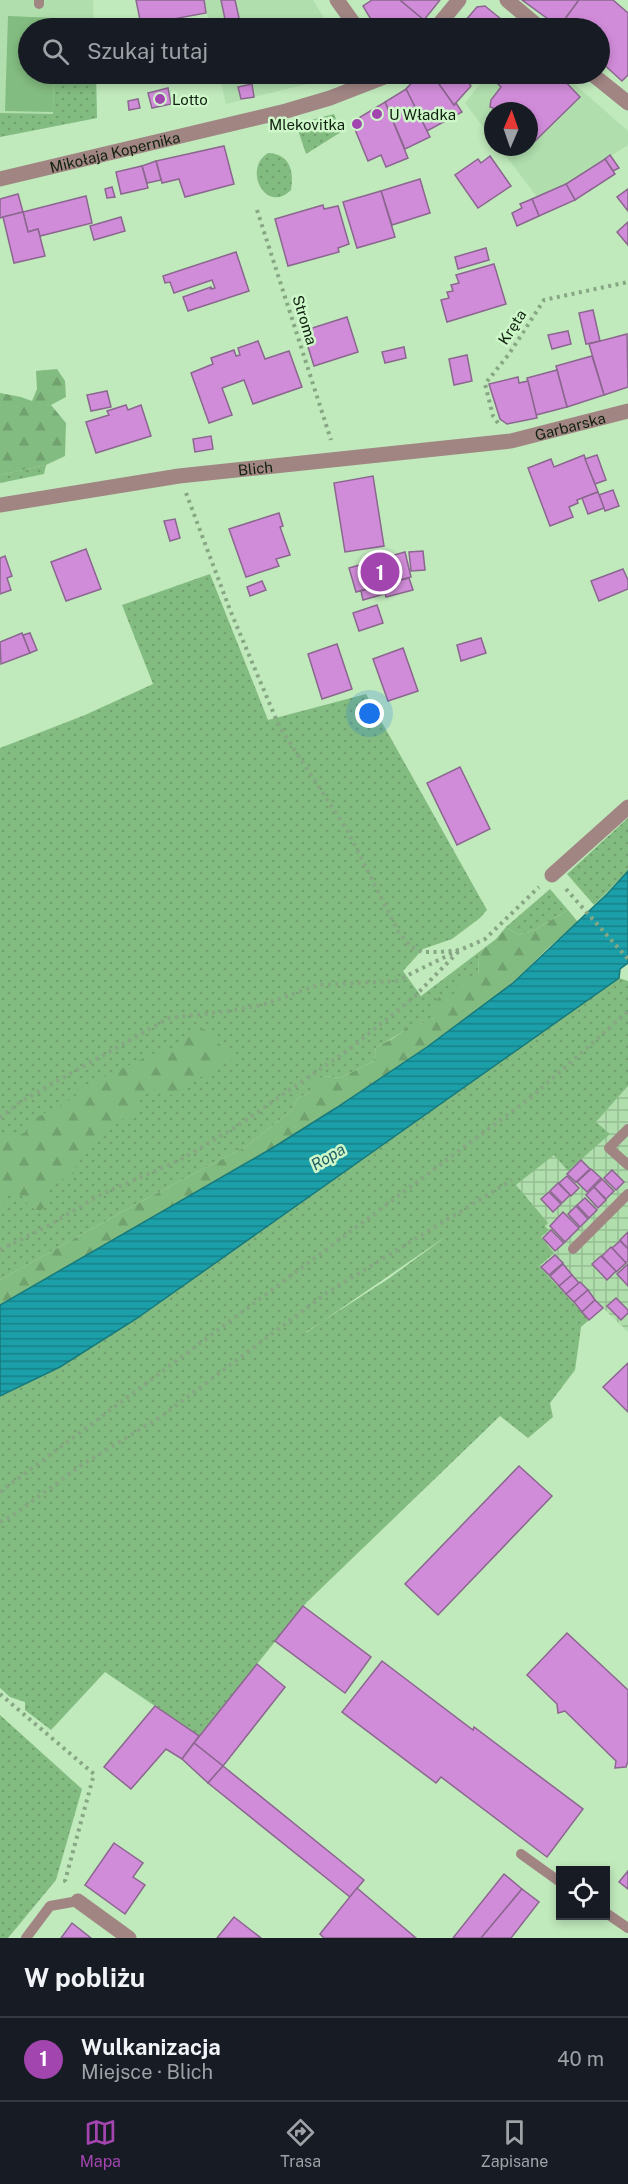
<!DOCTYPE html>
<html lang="pl">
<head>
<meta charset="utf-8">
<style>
	body { margin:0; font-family:"Public Sans",sans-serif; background:#242831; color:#f1f3f6 }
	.controls { position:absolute; right:18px; bottom:18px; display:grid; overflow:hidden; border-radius:0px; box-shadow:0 3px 9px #0003 }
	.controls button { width:54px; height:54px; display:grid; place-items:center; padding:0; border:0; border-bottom:2px solid #363941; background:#171b24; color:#f1f3f6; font:30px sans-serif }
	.compass { position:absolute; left:484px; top:102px; width:54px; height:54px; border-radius:50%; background:#171b24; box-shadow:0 3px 9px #0003; rotate:2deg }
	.you { position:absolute; left:370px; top:714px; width:21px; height:21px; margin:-15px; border:4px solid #fff; border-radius:50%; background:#1a73e8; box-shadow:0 0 0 9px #1a73e833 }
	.badge { display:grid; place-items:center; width:39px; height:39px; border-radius:50%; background:#a245ae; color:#fff; font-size:20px; font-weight:700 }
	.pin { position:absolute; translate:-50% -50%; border:3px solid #fff; box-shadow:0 2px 6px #0006 }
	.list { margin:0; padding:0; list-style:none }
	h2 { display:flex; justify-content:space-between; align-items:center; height:78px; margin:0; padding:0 24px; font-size:26px }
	h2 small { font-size:20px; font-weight:400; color:#9ea1a6 }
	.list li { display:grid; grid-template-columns:39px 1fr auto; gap:18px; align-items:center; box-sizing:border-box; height:84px; padding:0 24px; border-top:2px solid #363941 }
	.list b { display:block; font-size:22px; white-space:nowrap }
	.list p { margin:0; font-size:20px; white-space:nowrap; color:#9ea1a6 }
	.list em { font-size:20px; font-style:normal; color:#9ea1a6 }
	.icon { flex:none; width:33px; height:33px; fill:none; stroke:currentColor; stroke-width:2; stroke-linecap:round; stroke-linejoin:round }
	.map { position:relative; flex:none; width:628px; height:1938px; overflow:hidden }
	.search { position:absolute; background:#171b24; box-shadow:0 3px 9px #0003; left:18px; right:18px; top:18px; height:66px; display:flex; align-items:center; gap:15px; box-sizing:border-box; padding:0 21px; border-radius:33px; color:#9ea1a6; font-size:22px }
	.sheet { height:162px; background:#171b24 }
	nav { display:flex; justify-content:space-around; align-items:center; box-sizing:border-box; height:84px; border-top:2px solid #363941; background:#171b24; font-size:16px; color:#9ea1a6 }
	nav a { display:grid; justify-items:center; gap:3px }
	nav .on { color:#a245ae }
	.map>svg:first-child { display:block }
	.built { fill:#b0dead }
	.industrial { fill:url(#industrial-grid) }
	.grass { fill:url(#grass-dots); fill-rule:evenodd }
	.forest { fill:url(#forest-firs) }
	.park { fill:#83bc80 }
	.water { fill:url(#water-rules); stroke:#18797b; stroke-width:1.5 }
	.building { fill:#d18cd9; stroke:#8b668f; stroke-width:1.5 }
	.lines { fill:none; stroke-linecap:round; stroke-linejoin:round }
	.path { stroke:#87a784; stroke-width:4; stroke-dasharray:3 4.5; stroke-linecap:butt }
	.service { stroke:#a08583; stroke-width:10 }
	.minor { stroke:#a08583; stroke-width:15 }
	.poi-dot { fill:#a245ae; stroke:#cdf7c9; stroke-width:2 }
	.labels { text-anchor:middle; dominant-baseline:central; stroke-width:5; stroke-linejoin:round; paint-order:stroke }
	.poi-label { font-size:15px; fill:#112110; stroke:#cdf7c9; text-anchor:start }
	.street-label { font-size:15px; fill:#112110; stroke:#cdf7c9 }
	.water-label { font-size:16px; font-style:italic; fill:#1f5f65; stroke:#cdf7c9 }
</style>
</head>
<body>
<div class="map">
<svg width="628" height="1938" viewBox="0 0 628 1938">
	<defs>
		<pattern id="industrial-grid" width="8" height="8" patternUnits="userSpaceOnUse" patternTransform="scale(1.5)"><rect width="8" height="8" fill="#b0dead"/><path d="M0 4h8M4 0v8" fill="none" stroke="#96be94"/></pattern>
		<pattern id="grass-dots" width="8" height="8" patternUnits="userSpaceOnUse" patternTransform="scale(1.5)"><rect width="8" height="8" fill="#83bc80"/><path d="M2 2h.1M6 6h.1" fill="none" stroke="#70a16e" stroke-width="1.8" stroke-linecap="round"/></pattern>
		<pattern id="forest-firs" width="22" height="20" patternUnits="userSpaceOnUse" patternTransform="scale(1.5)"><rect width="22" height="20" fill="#83bc80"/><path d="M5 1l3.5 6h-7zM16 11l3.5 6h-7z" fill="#70a16e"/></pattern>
		<pattern id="water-rules" width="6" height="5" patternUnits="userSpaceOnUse" patternTransform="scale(1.5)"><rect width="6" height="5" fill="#1b9fa9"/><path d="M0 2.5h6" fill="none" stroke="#178188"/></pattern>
	</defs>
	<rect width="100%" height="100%" fill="#c0e9bc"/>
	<!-- built -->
	<g class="built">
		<path d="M0 0H93L94 28H28V74H96L97 118 0 137Z"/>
		<path d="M204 0H313L330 28H210Z"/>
		<path d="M219 74H348L226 104Z"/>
		<path d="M488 74H563L628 131V145L566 184 537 197 499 147H529V111H493V140L465 103Z"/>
	</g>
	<!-- industrial -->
	<path class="industrial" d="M628 1086V1332L603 1308 589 1320 539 1266 541 1237 549 1229 516 1185 554 1154 568 1170 609 1134 596 1122Z"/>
	<!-- grass -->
	<g class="grass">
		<path d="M54 74H96L97 118 0 137V113L53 114Z"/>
		<path d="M334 114 341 132 306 154 296 124Z"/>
		<path d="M268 153C290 154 294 171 291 190 266 215 242 169 268 153Z"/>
		<path d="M46 465 44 474 0 483V475Z"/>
		<path d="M210 574 268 720 366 694 487 910 480 918 452 939 423 949 403 971 421 996 479 952 478 978C458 984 450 1003 436 1016 428 1024 414 1024 405 1030 395 1036 387 1042 376 1047L374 1061 340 1078 326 1076 310 1092 297 1099 292 1110 247 1146 140 1202 0 1280V748L85 715 153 684 122 605Z"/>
		<path d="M628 818V871L594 905 567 874Z"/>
		<path d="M550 889 568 910 536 929 519 935 506 927Z"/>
		<path d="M619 978 628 981V1086L596 1122 610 1134 568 1171 554 1155 516 1185 548 1223 545 1226 549 1230 541 1237 554 1253 539 1266 589 1320 581 1327 575 1370 550 1403 553 1417 528 1438 500 1416 307 1602 199 1736 105 1672 51 1730 25 1710V1702L10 1697 0 1688V1396L60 1367 136 1319ZM448 1235 388 1279 306 1332H307Z"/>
		<path d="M0 1715 82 1789 56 1880 8 1938H0Z"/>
	</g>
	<!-- forest -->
	<g class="forest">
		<path d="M57 369 65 381 66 397 51 405 66 423 65 456 46 465 0 475V393L21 397 32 401 37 389 36 371Z"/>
		<path d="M568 910 578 922 547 949 513 983 427 1047 336 1108 274 1147 0 1305V1280L140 1202 247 1146 292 1110 297 1099 310 1092 313 1080 326 1076 340 1078 374 1061 376 1047 392 1039 406 1029V1026L418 1021 420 1024 434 1018 428 1008 445 992 452 995 458 990 457 979 470 976 473 979 478 978 479 952 496 939 506 927 519 935 536 929Z"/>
		<path d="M204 1029 234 1058 190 1083 178 1095H163L155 1089 134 1097 137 1106 132 1121 115 1118 105 1131 75 1157 76 1172 49 1187 50 1202 40 1211 28 1206 24 1196 8 1193 0 1213V1137L11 1133 17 1137 32 1128V1120L76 1097 77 1090 167 1047 174 1049 185 1039Z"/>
	</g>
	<!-- park -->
	<path class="park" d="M8 16 56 18V28H28V74H54L53 112 5 111Z"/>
	<!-- water -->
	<path class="water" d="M628 871V963L620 969 619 978 136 1319 60 1367 0 1396V1305L274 1147 336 1108 427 1047 513 983 607 894Z"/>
	<!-- building -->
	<g class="building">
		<path d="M136 0H204L206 13 141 25Z"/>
		<path d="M221 0H235L240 22 226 24Z"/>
		<path d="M372 0H400L424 20 416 28H376L363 6Z"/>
		<path d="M400 0H440L424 20Z"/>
		<path d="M522 0H579L559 27Z"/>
		<path d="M579 0H613L628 13V75L622 81 600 61V28L559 27Z"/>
		<path d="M485 6 512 28H459L477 7Z"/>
		<path d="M164 74H203L165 79Z"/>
		<path d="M420 74H432L454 105 456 103 462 112 427 131 406 89Z"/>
		<path d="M432 74H466L464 75 471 86 454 105Z"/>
		<path d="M488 74H548L555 81 560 76 580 97 533 143 529 139V111H496V109L490 107 491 100 501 87Z"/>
		<path d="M252 84 254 97 241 99 238 87Z"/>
		<path d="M168 88 171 104 152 108 148 93Z"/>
		<path d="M406 89 430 137 405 149 385 102Z"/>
		<path d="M138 99 140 108 129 110 128 101Z"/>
		<path d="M385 102 408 158 386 167 381 155 368 161 352 122Z"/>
		<path d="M224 146 234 184 185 197 179 179 162 183 156 161Z"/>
		<path d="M610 155 619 168 613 171 605 159Z"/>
		<path d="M490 156 511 186 478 208 455 175 478 159 481 163Z"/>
		<path d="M605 159 615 174 575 200 566 184Z"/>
		<path d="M156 161 161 180 147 183 142 166Z"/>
		<path d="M142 166 148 188 121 194 116 172Z"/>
		<path d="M420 179 430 213 392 225 381 191Z"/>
		<path d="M566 184 575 200 539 216 532 199Z"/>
		<path d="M112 187 115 197 107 198 105 189Z"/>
		<path d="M628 189V211L617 197Z"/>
		<path d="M381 191 395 237 357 248 343 202Z"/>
		<path d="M18 194 23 212 0 218V199Z"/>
		<path d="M86 196 92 223 40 236 38 229 28 232 23 212Z"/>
		<path d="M532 199 539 216 517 226 512 213 522 208 520 204Z"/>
		<path d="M323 205 324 209 338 206 349 244 338 248 339 252 288 266 275 219Z"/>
		<path d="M23 212 28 232 38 229 45 256 14 263 3 217Z"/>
		<path d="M121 217 125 231 94 240 90 226Z"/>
		<path d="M628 222V245L617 232Z"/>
		<path d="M486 248 489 260 458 269 455 257Z"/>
		<path d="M236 252 249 291 188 311 183 297 211 287V289L215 288 212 280 174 293 170 282 165 283 163 276Z"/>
		<path d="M494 264 506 304 447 322 441 300 449 298 447 292 453 291 451 285 459 283 456 275Z"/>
		<path d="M593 310 600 341 586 344 579 313Z"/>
		<path d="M347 317 358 352 314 366 303 331Z"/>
		<path d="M568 331 571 344 552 349 548 335Z"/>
		<path d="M627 334 628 387 604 395 589 344Z"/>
		<path d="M258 341 265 359 289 351 302 387 253 404 244 380 222 388 232 415 209 423 191 373 213 364 211 358 234 350 236 356 240 355 238 348Z"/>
		<path d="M404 347 406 358 385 363 382 352Z"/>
		<path d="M467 355 472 381 454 385 449 359Z"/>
		<path d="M592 356 604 395 567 407 556 366Z"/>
		<path d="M557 370 567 407 536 415 527 378Z"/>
		<path d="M518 377 519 383 528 381 537 418 507 424 500 419 489 384Z"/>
		<path d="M107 391 111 407 91 411 87 395Z"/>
		<path d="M126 405 128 410 141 405 151 436 96 453 86 422 109 415 107 411Z"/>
		<path d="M211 436 213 449 195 452 193 439Z"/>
		<path d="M584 455 598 492 577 500 578 503 569 507 573 517 550 526 528 468 551 459 554 467Z"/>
		<path d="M597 455 606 480 595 484 585 459Z"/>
		<path d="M373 476 384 546 345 552 334 483Z"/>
		<path d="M613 490 619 506 605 511 599 495Z"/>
		<path d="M598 492 604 508 588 514 582 498Z"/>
		<path d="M279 513 283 526 280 527 290 555 276 559 279 566 246 577 229 529Z"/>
		<path d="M175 519 180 538 170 541 164 521Z"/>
		<path d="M86 549 101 589 66 601 51 562Z"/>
		<path d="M423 551 425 570 411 571 409 552Z"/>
		<path d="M405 552 411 577 356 592 349 568Z"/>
		<path d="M5 556 12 576 7 578 11 590 0 594V558Z"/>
		<path d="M623 569 628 580V589L599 601 591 581Z"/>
		<path d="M409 578 413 590 386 597 383 585Z"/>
		<path d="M262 581 266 590 250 596 247 587Z"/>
		<path d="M381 585 384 594 363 600 361 591Z"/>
		<path d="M377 605 383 623 359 631 353 613Z"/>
		<path d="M22 633 30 653 1 664 0 642Z"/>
		<path d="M30 633 37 650 30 653 23 635Z"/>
		<path d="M481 638 486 653 461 661 457 645Z"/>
		<path d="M337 644 352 689 322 699 308 654Z"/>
		<path d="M403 648 418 691 388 701 373 659Z"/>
		<path d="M460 767 490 829 457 845 427 783Z"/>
		<path d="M581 1160 590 1169 576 1182 567 1174Z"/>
		<path d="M591 1169 601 1178 587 1192 577 1182Z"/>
		<path d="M612 1170 624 1182 616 1190 604 1178Z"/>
		<path d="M567 1176 579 1188 571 1196 559 1183Z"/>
		<path d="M602 1179 614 1191 606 1199 594 1187Z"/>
		<path d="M558 1183 570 1195 562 1203 550 1191Z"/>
		<path d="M594 1187 606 1200 598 1208 586 1195Z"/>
		<path d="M549 1192 561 1204 553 1212 541 1199Z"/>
		<path d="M585 1198 597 1210 589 1218 577 1205Z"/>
		<path d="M576 1206 588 1219 580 1227 568 1214Z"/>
		<path d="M563 1212 579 1228 565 1242 550 1226Z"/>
		<path d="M551 1230 564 1243 555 1251 543 1238Z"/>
		<path d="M628 1232V1249L620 1240Z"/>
		<path d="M620 1241 628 1249V1261L626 1263 612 1248Z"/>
		<path d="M611 1247 626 1263 616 1272 602 1256Z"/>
		<path d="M555 1255 563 1263 549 1275 541 1267Z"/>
		<path d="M601 1256 616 1271 607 1280 592 1264Z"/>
		<path d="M563 1264 572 1275 559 1286 550 1276Z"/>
		<path d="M628 1264V1286L617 1274Z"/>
		<path d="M572 1275 579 1283 566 1294 559 1286Z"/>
		<path d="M580 1282 588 1290 574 1302 566 1294Z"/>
		<path d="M588 1290 595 1300 582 1312 574 1302Z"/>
		<path d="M616 1298 628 1310V1313L621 1320 607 1306Z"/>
		<path d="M595 1300 603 1308 589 1320 582 1312Z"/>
		<path d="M628 1363V1412L603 1387Z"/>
		<path d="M519 1466 552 1496 438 1615 405 1584Z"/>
		<path d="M303 1606 371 1657 345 1693 275 1641Z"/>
		<path d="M567 1633 628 1690V1761L626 1767 615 1768 616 1761 565 1711 558 1713 557 1704 527 1675Z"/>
		<path d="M382 1661 473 1730 474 1727 583 1809 547 1857 441 1777 436 1783 342 1712Z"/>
		<path d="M257 1664 285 1687 223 1766 194 1743Z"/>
		<path d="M155 1706 199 1736 182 1759 166 1749 131 1789 104 1767Z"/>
		<path d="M194 1743 223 1766 208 1783 182 1759Z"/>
		<path d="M223 1766 364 1880 350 1897 208 1783Z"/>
		<path d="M114 1843 143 1863 133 1877 145 1885 125 1914 85 1885Z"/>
		<path d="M628 1871V1889L619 1882Z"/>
		<path d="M504 1874 522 1889 481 1938H453Z"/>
		<path d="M357 1888 416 1938H324L320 1934Z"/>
		<path d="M522 1889 539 1902 511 1938H481Z"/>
		<path d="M234 1917 261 1938H217Z"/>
		<path d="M72 1923 91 1938H61Z"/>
	</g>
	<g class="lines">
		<!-- path -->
		<g class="path">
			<path d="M257 210 331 440"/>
			<path d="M498 423 493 416 485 384 509 354 544 300 628 282"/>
			<path d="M186 493 230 610 279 726 347 830 398 931 410 946 422 952H440L460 950 485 939 539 887"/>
			<path d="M566 889 628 959"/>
			<path d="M0 1118 20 1102 169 1018 229 1011 262 1005 318 985 396 981 457 951"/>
			<path d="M0 1250 46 1227 102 1194 180 1160 234 1128 351 1048 413 998 460 950"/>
			<path d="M0 1492 534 1095 628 1011"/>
			<path d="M0 1522 12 1516 83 1464 162 1416 328 1292 512 1180"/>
			<path d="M0 1694 94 1774 65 1881 68 1885"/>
		</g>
		<!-- service -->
		<g class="service">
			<path d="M39 4V0"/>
			<path d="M628 1129 609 1148 628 1165"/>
			<path d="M573 1249 628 1194"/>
			<path d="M521 1854 560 1882"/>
			<path d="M606 1913 628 1928"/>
			<path d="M26 1938 50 1906 78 1901"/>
		</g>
		<!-- minor -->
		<g class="minor">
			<path d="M337 0 357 28"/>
			<path d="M507 0 540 28"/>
			<path d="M436 28 459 0"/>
			<path d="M592 74 628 103"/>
			<path id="s1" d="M0 179 286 111 330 98 392 74"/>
			<path id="s2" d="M0 505 179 476 511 441 628 411"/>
			<path d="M552 875 628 807"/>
			<path d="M78 1901 129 1938"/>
		</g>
	</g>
	<!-- markers -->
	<g class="poi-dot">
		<circle cx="160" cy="99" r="6"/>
		<circle cx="377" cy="114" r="6"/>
		<circle cx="357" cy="124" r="6"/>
	</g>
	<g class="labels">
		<!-- poi labels -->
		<g class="poi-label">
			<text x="172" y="99">Lotto</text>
			<text x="389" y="114">U Władka</text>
			<text x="345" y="124" text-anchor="end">Mlekovitka</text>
		</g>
		<!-- street labels -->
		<g class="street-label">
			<text stroke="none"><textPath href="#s1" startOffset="118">Mikołaja Kopernika</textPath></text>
			<text transform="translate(305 320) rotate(73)">Stroma</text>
			<text transform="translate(512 327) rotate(-57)">Kręta</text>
			<text stroke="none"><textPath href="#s2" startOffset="576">Garbarska</textPath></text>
			<text stroke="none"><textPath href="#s2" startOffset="258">Blich</textPath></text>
		</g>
		<!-- water labels -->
		<g class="water-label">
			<text transform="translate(328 1157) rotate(-31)">Ropa</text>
		</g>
	</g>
</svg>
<div class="controls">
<button><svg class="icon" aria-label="locate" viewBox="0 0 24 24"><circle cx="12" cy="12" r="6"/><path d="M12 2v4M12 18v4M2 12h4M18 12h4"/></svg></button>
</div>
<svg class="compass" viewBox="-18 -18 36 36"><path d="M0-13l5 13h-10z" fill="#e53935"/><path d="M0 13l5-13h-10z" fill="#9ea1a6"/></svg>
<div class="you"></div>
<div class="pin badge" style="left:380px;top:572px">1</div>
<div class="search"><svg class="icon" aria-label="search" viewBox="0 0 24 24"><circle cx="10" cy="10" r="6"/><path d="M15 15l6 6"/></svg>Szukaj tutaj</div>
</div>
<section class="sheet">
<h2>W pobliżu<small></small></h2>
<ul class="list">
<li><span class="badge">1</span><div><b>Wulkanizacja</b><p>Miejsce · Blich</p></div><em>40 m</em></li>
</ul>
</section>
<nav>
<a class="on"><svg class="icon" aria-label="map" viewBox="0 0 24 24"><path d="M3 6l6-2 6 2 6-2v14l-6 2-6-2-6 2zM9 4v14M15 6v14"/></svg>Mapa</a>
<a><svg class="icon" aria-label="directions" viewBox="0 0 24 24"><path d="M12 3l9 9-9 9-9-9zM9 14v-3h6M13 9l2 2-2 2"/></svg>Trasa</a>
<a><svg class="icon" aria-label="saved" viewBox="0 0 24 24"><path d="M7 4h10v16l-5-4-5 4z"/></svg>Zapisane</a>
</nav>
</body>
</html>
